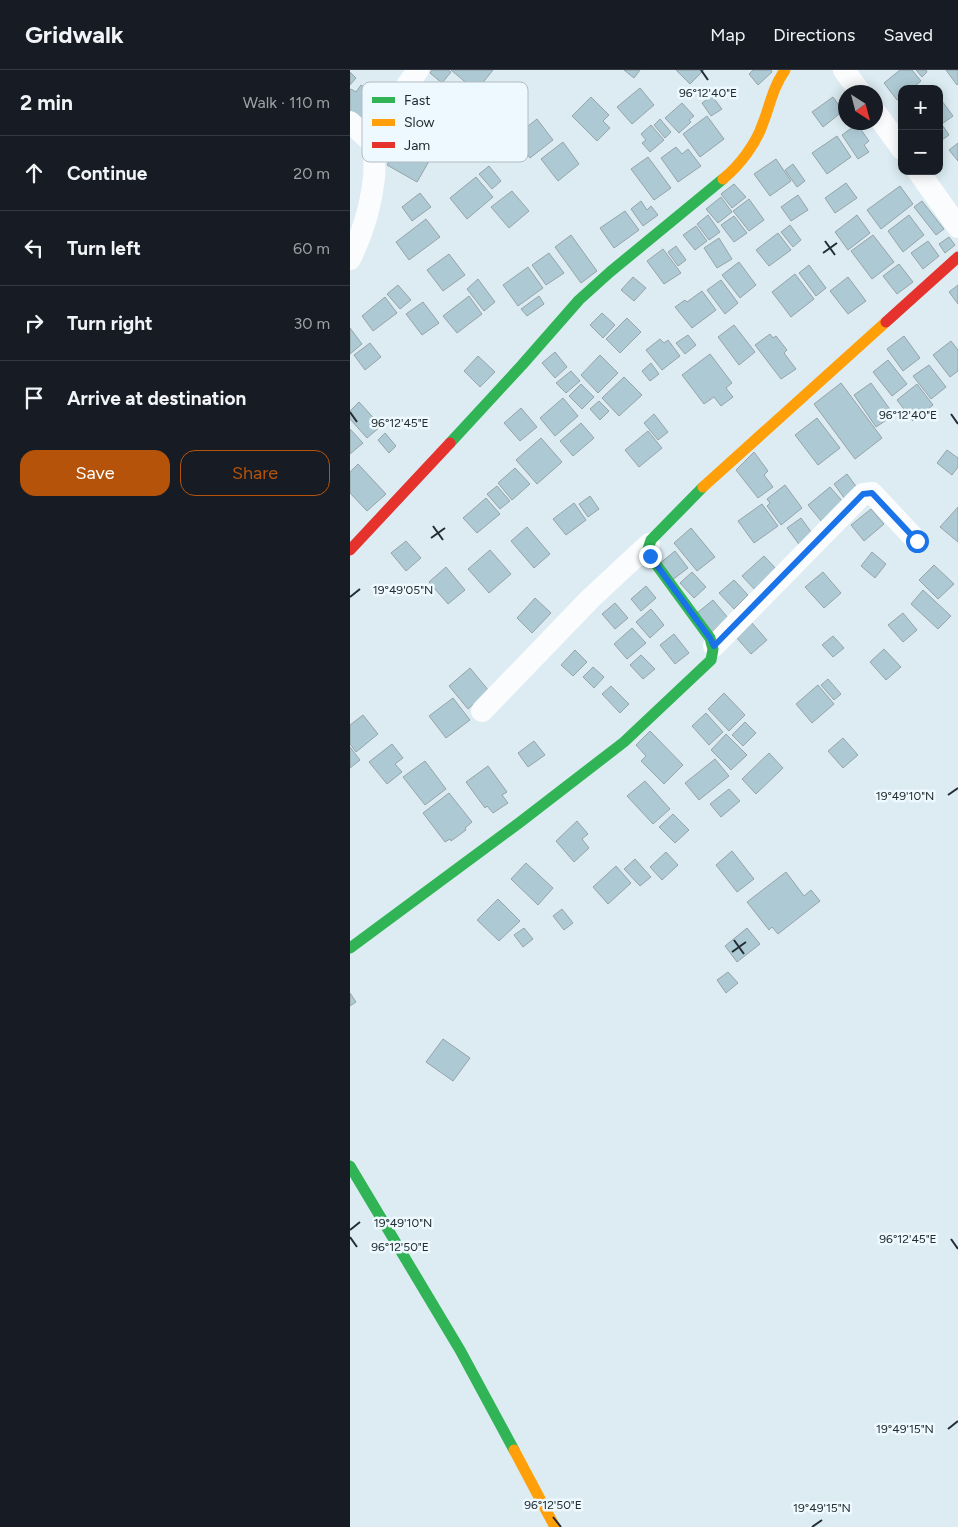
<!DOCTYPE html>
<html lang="en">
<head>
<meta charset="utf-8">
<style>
	body { margin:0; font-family:Figtree,sans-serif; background:#242831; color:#f1f3f6 }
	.controls { position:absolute; right:15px; top:15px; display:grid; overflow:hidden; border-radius:10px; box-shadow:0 2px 12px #0003 }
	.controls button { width:45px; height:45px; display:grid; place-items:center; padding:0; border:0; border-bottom:1px solid #363941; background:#171b24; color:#f1f3f6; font:25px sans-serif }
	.compass { position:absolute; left:488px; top:15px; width:45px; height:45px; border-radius:50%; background:#171b24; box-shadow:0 2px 12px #0003; rotate:144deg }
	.stop { position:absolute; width:15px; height:15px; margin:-11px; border:4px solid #1a73e8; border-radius:50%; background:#fff }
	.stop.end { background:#1a73e8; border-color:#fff; box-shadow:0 1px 5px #0008 }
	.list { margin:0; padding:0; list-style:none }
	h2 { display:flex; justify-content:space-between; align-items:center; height:65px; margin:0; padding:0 20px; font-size:21px }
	h2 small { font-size:16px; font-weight:400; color:#9ea1a6 }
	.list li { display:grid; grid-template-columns:32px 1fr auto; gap:15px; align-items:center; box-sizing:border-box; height:75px; padding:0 20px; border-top:1px solid #363941 }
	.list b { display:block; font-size:19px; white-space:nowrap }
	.list em { font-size:16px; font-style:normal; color:#9ea1a6 }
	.actions { display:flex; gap:10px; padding:15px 20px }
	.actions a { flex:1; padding:11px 0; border:1px solid #b45309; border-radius:15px; text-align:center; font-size:18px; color:#b45309 }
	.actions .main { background:#b45309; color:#fff }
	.icon { flex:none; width:28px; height:28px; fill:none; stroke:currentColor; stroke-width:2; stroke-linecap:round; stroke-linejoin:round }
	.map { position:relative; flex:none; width:608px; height:1457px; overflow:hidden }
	header { display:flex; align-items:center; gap:30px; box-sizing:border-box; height:70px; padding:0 25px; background:#171b24; border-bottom:1px solid #363941 }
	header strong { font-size:24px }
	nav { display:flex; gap:28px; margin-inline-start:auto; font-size:18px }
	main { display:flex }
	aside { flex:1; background:#171b24 }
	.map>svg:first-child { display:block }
	.building { fill:#adc9d3; stroke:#97a4a9 }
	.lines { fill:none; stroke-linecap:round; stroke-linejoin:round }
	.street { stroke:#fafcfd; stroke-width:22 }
	.fast { stroke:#30b455; stroke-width:11 }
	.slow { stroke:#ff9f0a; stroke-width:11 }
	.jam { stroke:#e5322d; stroke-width:11 }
	.route { stroke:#1a73e8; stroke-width:6 }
	.ticks { fill:none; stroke:#222d32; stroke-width:2 }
	.key { fill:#eef9ff; stroke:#b1bcc2; stroke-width:1 }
	.key-label { font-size:14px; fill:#222d32 }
	.ticks-label { font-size:12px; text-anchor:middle; fill:#222d32; stroke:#eef9ff; stroke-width:5; stroke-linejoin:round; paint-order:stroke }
</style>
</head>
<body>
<header>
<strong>Gridwalk</strong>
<nav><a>Map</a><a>Directions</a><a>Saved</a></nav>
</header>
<main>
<aside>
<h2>2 min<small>Walk · 110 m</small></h2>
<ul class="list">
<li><svg class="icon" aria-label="ahead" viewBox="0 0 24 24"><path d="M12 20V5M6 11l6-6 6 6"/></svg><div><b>Continue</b></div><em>20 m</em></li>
<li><svg class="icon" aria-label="left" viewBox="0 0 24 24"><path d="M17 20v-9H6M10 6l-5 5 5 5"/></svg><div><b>Turn left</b></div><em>60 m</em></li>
<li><svg class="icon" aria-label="right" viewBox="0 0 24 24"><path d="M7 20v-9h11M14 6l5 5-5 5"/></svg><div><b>Turn right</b></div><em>30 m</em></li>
<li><svg class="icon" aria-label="arrive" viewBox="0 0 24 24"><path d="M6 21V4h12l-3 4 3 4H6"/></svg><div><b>Arrive at destination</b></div></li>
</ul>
<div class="actions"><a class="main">Save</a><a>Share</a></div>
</aside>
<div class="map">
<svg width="608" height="1457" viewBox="0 0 608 1457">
	<rect width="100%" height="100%" fill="#dcecf2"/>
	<!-- building -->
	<g class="building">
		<path d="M82 0H98L101 2 92 13 80 3Z"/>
		<path d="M101 0H143L126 21Z"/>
		<path d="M274 0H290L284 8Z"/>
		<path d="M326 0H354L340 14Z"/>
		<path d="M403 0H421L422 2 408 15 399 4Z"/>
		<path d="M550 0H562L571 11 561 19H552V26L547 30 534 13Z"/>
		<path d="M566 0H576L577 2 572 7Z"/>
		<path d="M596 0H608V14L607 15Z"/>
		<path d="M0 2 6 8 0 15Z"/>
		<path d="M11 15 30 28 10 57 0 50V20L1 19 6 22Z"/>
		<path d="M290 18 304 35 282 54 267 37Z"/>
		<path d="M362 26 372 39 361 46 352 33Z"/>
		<path d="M241 27 259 45 253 51 260 58 247 71 222 46Z"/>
		<path d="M483 27 493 41 473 57 462 42Z"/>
		<path d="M589 27 603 46 589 56Z"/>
		<path d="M332 33 344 46 339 50 341 52 329 63 315 48Z"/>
		<path d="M357 46 374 69 350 87 333 64Z"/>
		<path d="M187 49 203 70 180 88 164 67Z"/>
		<path d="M310 49 321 62 315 68 304 55Z"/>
		<path d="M507 54 519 71 514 75 519 82 508 89 492 65Z"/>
		<path d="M301 55 314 70 300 82 292 73 296 70 291 64Z"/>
		<path d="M593 56 599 65 589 72V59Z"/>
		<path d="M487 66 501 87 477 104 462 83Z"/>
		<path d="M213 72 229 94 208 111 191 89Z"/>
		<path d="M60 73 82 86 67 112 37 95 48 76 56 80Z"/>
		<path d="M608 73V91L599 80Z"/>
		<path d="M326 77 332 84 338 79 351 96 328 112 311 88Z"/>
		<path d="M298 87 321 118 304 130 281 99Z"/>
		<path d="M426 89 441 111 420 126 404 104Z"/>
		<path d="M443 94 455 111 447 117 435 100Z"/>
		<path d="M139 96 151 111 142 119 129 104Z"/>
		<path d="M126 107 143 127 117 149 100 128Z"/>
		<path d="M496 113 507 128 485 143 475 128Z"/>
		<path d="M384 114 396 127 382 138 371 124Z"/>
		<path d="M550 116 563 134 531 159 517 140Z"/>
		<path d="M162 121 179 141 159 158 141 137Z"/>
		<path d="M70 123 81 137 62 151 52 137Z"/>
		<path d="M448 125 458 140 441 151 431 137Z"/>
		<path d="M371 127 382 142 368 153 356 139Z"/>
		<path d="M399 129 414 150 399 161 383 141Z"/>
		<path d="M291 131 297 140 301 136 308 145 293 156 281 139Z"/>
		<path d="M572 131 594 159 586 165 564 137Z"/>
		<path d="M275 141 289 160 264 178 250 158Z"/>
		<path d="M358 145 370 162 359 170 347 154Z"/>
		<path d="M507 145 520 163 498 180 485 162Z"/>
		<path d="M559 145 574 165 553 182 538 161Z"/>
		<path d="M384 146 397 163 384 172 371 155Z"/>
		<path d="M76 149 90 167 59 190 46 172Z"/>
		<path d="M440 155 451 170 443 177 431 162Z"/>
		<path d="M346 156 357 171 345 180 333 165Z"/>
		<path d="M428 163 441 180 419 196 406 180Z"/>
		<path d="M221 165 247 201 231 213 205 177Z"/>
		<path d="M523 165 544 192 522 209 501 181Z"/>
		<path d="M599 167 605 175 595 183 589 174Z"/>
		<path d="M369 168 382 189 367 198 354 178Z"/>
		<path d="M578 171 589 186 573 199 561 183Z"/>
		<path d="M326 176 336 190 328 196 318 182Z"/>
		<path d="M313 179 331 203 314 214 297 191Z"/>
		<path d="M199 183 214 203 196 215 182 195Z"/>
		<path d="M99 184 115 205 93 221 77 200Z"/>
		<path d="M389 192 406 215 390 228 372 205Z"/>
		<path d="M549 194 563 212 547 224 533 206Z"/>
		<path d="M459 195 476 218 466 226 449 203Z"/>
		<path d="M178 197 193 218 168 236 153 215Z"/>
		<path d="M445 204 464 229 441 247 422 222Z"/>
		<path d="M283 207 296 218 284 231 271 220Z"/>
		<path d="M498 207 516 231 498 244 480 221Z"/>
		<path d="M128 209 145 232 134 241 117 219Z"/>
		<path d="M371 210 388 233 375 244 357 220Z"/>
		<path d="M48 215 61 230 50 239 37 224Z"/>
		<path d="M608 215V234L599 222Z"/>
		<path d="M352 221 366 240 342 258 325 237 335 230 337 232Z"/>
		<path d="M119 226 132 244 107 263 93 246Z"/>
		<path d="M189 226 194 234 177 246 171 239Z"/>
		<path d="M35 227 47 243 23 261 12 246Z"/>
		<path d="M73 232 89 253 72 265 56 244Z"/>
		<path d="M252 243 265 255 253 268 240 255Z"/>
		<path d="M277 248 291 262 270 283 256 269Z"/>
		<path d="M384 255 405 282 389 295 368 267Z"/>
		<path d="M0 258 12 274 0 284Z"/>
		<path d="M420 264 423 268 426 266 437 280 434 283 446 299 431 309 405 275Z"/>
		<path d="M338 265 346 275 335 284 326 273Z"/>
		<path d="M554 266 570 288 553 301 537 279Z"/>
		<path d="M310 269 314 273 318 270 330 286 312 300 296 280Z"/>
		<path d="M601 271 608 280V301L600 307 583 285Z"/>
		<path d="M20 273 31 287 15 300 4 285Z"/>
		<path d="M205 282 217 297 205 308 192 293Z"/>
		<path d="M360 284 382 313 376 318 383 327 371 336 364 327 354 334 332 305Z"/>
		<path d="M250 285 268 303 248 323 231 305Z"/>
		<path d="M128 286 145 302 130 317 114 301Z"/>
		<path d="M538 290 557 314 542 326 523 302Z"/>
		<path d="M301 293 309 304 300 311 292 301Z"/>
		<path d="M579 295 596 317 581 329 563 306Z"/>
		<path d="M221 301 230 311 216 323 206 313Z"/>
		<path d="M274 307 292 325 269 346 252 328Z"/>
		<path d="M491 313 532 368 505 389 464 334Z"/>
		<path d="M521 313 544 345 526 357 504 325Z"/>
		<path d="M231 314 244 327 232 339 219 326Z"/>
		<path d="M567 314 583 335 563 351 547 330Z"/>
		<path d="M213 328 228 346 205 366 190 348Z"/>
		<path d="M249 331 259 341 250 350 240 339Z"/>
		<path d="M9 332 31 356 17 368 0 349V341Z"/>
		<path d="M171 338 187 357 170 371 154 353Z"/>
		<path d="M304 344 318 362 308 370 294 353Z"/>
		<path d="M467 348 490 378 468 395 445 365Z"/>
		<path d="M231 353 244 368 223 386 210 371Z"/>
		<path d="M0 359 13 373 0 384Z"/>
		<path d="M298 361 312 378 289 397 275 380Z"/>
		<path d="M35 363 46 376 39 383 28 370Z"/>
		<path d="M191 368 212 392 187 414 166 390Z"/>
		<path d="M597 380 608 388V397L602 405 587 393Z"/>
		<path d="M404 382 418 401 414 405 423 417 408 428 386 400Z"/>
		<path d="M8 394 36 424 17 441 0 423V402Z"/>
		<path d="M165 398 180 414 162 430 148 413Z"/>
		<path d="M497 404 508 419 495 429 484 414Z"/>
		<path d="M435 415 452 438 431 455 417 436 420 433 417 429Z"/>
		<path d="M147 416 160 431 150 439 137 424Z"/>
		<path d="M480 417 494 433 472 452 458 435Z"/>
		<path d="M240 426 249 439 238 447 229 434Z"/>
		<path d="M136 428 150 444 127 463 113 448Z"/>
		<path d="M224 433 236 450 216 465 203 449Z"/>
		<path d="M412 434 428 456 404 473 388 451Z"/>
		<path d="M608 437V472L590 457Z"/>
		<path d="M521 439 534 454 514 471 501 455Z"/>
		<path d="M451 448 464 466 451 477 437 458Z"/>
		<path d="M177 457 200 484 184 498 161 471Z"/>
		<path d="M341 458 365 487 347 501 324 473Z"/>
		<path d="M56 471 71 488 56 501 41 483Z"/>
		<path d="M140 480 161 504 139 523 118 499Z"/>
		<path d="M325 481 338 498 321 511 309 494Z"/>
		<path d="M522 482 536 494 525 508 511 496Z"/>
		<path d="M414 486 429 502 408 523 392 506Z"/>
		<path d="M584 495 604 514 588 529 569 510Z"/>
		<path d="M96 497 115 520 98 534 79 512Z"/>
		<path d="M342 502 356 517 344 528 330 513Z"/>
		<path d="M473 502 491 523 474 538 455 517Z"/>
		<path d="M384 510 398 525 384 539 369 523Z"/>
		<path d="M296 516 306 528 291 541 281 529Z"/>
		<path d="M573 520 601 546 588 559 561 534Z"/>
		<path d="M185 528 201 543 182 563 167 548Z"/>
		<path d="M363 530 378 548 362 562 347 543Z"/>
		<path d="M265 533 278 548 265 559 252 544Z"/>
		<path d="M301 539 314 555 300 568 286 552Z"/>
		<path d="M553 543 567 560 553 572 538 555Z"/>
		<path d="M401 552 417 570 401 584 385 566Z"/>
		<path d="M282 558 296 573 277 589 264 574Z"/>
		<path d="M324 564 339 583 325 594 310 575Z"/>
		<path d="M483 566 494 578 483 587 472 575Z"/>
		<path d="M534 579 551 597 536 610 520 592Z"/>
		<path d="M225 580 237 592 223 606 211 595Z"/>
		<path d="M291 585 305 599 293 609 280 595Z"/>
		<path d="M243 597 254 607 244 618 233 607Z"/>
		<path d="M120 598 139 621 118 639 99 616Z"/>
		<path d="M478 609 491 624 484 630 471 615Z"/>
		<path d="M468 615 484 634 462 653 446 634Z"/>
		<path d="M261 616 279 634 270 643 252 624Z"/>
		<path d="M374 623 395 645 379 661 358 639Z"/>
		<path d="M103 628 120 650 96 668 79 646Z"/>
		<path d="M356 643 373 662 359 675 342 656Z"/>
		<path d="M13 645 28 664 6 682 0 674V655Z"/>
		<path d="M395 652 406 663 393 676 382 665Z"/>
		<path d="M300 661 333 695 314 714 291 691 296 686 286 675Z"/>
		<path d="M376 664 397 685 381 700 361 680Z"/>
		<path d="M493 668 508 685 493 698 478 681Z"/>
		<path d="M184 671 195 685 178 697 168 683Z"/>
		<path d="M42 674 53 688 45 694 52 702 37 714 19 692Z"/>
		<path d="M0 677 10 690 0 698Z"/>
		<path d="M419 683 433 698 406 724 392 709Z"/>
		<path d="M365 689 379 706 349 730 335 713Z"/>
		<path d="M75 691 96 719 75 735 53 707Z"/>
		<path d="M138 696 157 722 152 725 158 733 143 743 137 736 135 738 116 712Z"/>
		<path d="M295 711 320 739 303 754 277 726Z"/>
		<path d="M379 719 390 731 371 747 360 734Z"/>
		<path d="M99 723 122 752 115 758 116 760 101 771 100 769 95 772 73 743Z"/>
		<path d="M323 744 339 760 325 773 309 757Z"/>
		<path d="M227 751 238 764 232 769 239 778 224 792 206 771Z"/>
		<path d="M382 781 404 809 387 822 366 795Z"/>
		<path d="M316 782 328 795 312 810 300 797Z"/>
		<path d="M285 789 301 807 290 816 274 799Z"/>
		<path d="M176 793 203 818 188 835 161 809Z"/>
		<path d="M266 796 281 813 258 834 243 817Z"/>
		<path d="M436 802 454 826 461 820 470 831 428 864 422 857 419 860 397 832Z"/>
		<path d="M148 829 170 851 149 871 127 850Z"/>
		<path d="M212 839 223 853 214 860 203 846Z"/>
		<path d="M174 858 183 869 173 877 164 865Z"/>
		<path d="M397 858 410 874 387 892 375 876Z"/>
		<path d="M378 902 388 913 376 923 367 910Z"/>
		<path d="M0 923 6 932 0 936Z"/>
		<path d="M93 969 120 988 103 1011 76 992Z"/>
	</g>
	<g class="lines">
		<!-- street -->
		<g class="street">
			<path d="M494 0 510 22"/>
			<path d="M526 43 552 79"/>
			<path d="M0 52 26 76"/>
			<path d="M568 101 608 157"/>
			<path d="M0 189C12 165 21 135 24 108 25 97 23 84 27 74 36 47 51 23 68 0"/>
			<path d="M364 576 513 424 522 423 567 471"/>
			<path d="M132 641 240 529 299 474"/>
		</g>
		<!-- fast -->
		<g class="fast">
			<path d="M100 373 172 295 229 230 260 202 373 109"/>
			<path d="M0 878 169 753 274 672 361 590 363 579 360 568 300 486 298 479 301 470 353 417"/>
			<path d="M0 1096 110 1280 164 1380"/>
		</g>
		<!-- slow -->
		<g class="slow">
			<path d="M373 109C390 95 406 74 413 53 420 35 423 17 435 0"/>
			<path d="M353 417 536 252"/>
			<path d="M164 1380 205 1457"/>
		</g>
		<!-- jam -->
		<g class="jam">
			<path d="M536 252 608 187"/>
			<path d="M0 480 100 373"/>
		</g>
	</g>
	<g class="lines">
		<!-- route -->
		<path class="route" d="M300 486 360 568 364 576 513 424 522 423 567 471"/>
	</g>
	<!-- ticks -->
	<path class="ticks" d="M351 0 358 10M475 171 485 185M473 183 487 173M0 342 7 352M601 344 608 354M83 456 93 470M81 468 95 458M0 527 10 519M598 725 608 718M384 870 394 884M382 882 396 872M0 1160 10 1152M0 1167 7 1177M601 1169 608 1179M598 1359 608 1351M203 1447 211 1457M462 1457 472 1450"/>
	<!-- legend -->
	<rect x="12" y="12" width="166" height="80" rx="8" class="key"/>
	<rect x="22" y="27" width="23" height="6" fill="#30b455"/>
	<rect x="22" y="49" width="23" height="7" fill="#ff9f0a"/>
	<rect x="22" y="72" width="23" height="6" fill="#e5322d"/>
	<g class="key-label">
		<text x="54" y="35">Fast</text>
		<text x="54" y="57">Slow</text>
		<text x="54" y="80">Jam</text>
	</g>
	<g class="ticks-label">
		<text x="358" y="27">96°12'40"E</text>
		<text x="558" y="349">96°12'40"E</text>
		<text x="50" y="357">96°12'45"E</text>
		<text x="53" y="524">19°49'05"N</text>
		<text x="555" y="730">19°49'10"N</text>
		<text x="53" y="1157">19°49'10"N</text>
		<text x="558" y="1173">96°12'45"E</text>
		<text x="50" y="1181">96°12'50"E</text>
		<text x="555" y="1363">19°49'15"N</text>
		<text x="203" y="1439">96°12'50"E</text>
		<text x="472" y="1442">19°49'15"N</text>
	</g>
</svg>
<div class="controls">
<button>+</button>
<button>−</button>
</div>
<svg class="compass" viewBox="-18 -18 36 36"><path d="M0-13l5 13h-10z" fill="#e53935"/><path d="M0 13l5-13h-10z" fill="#9ea1a6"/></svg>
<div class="stop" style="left:567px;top:471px"></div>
<div class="stop end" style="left:300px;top:486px"></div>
</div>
</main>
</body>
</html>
